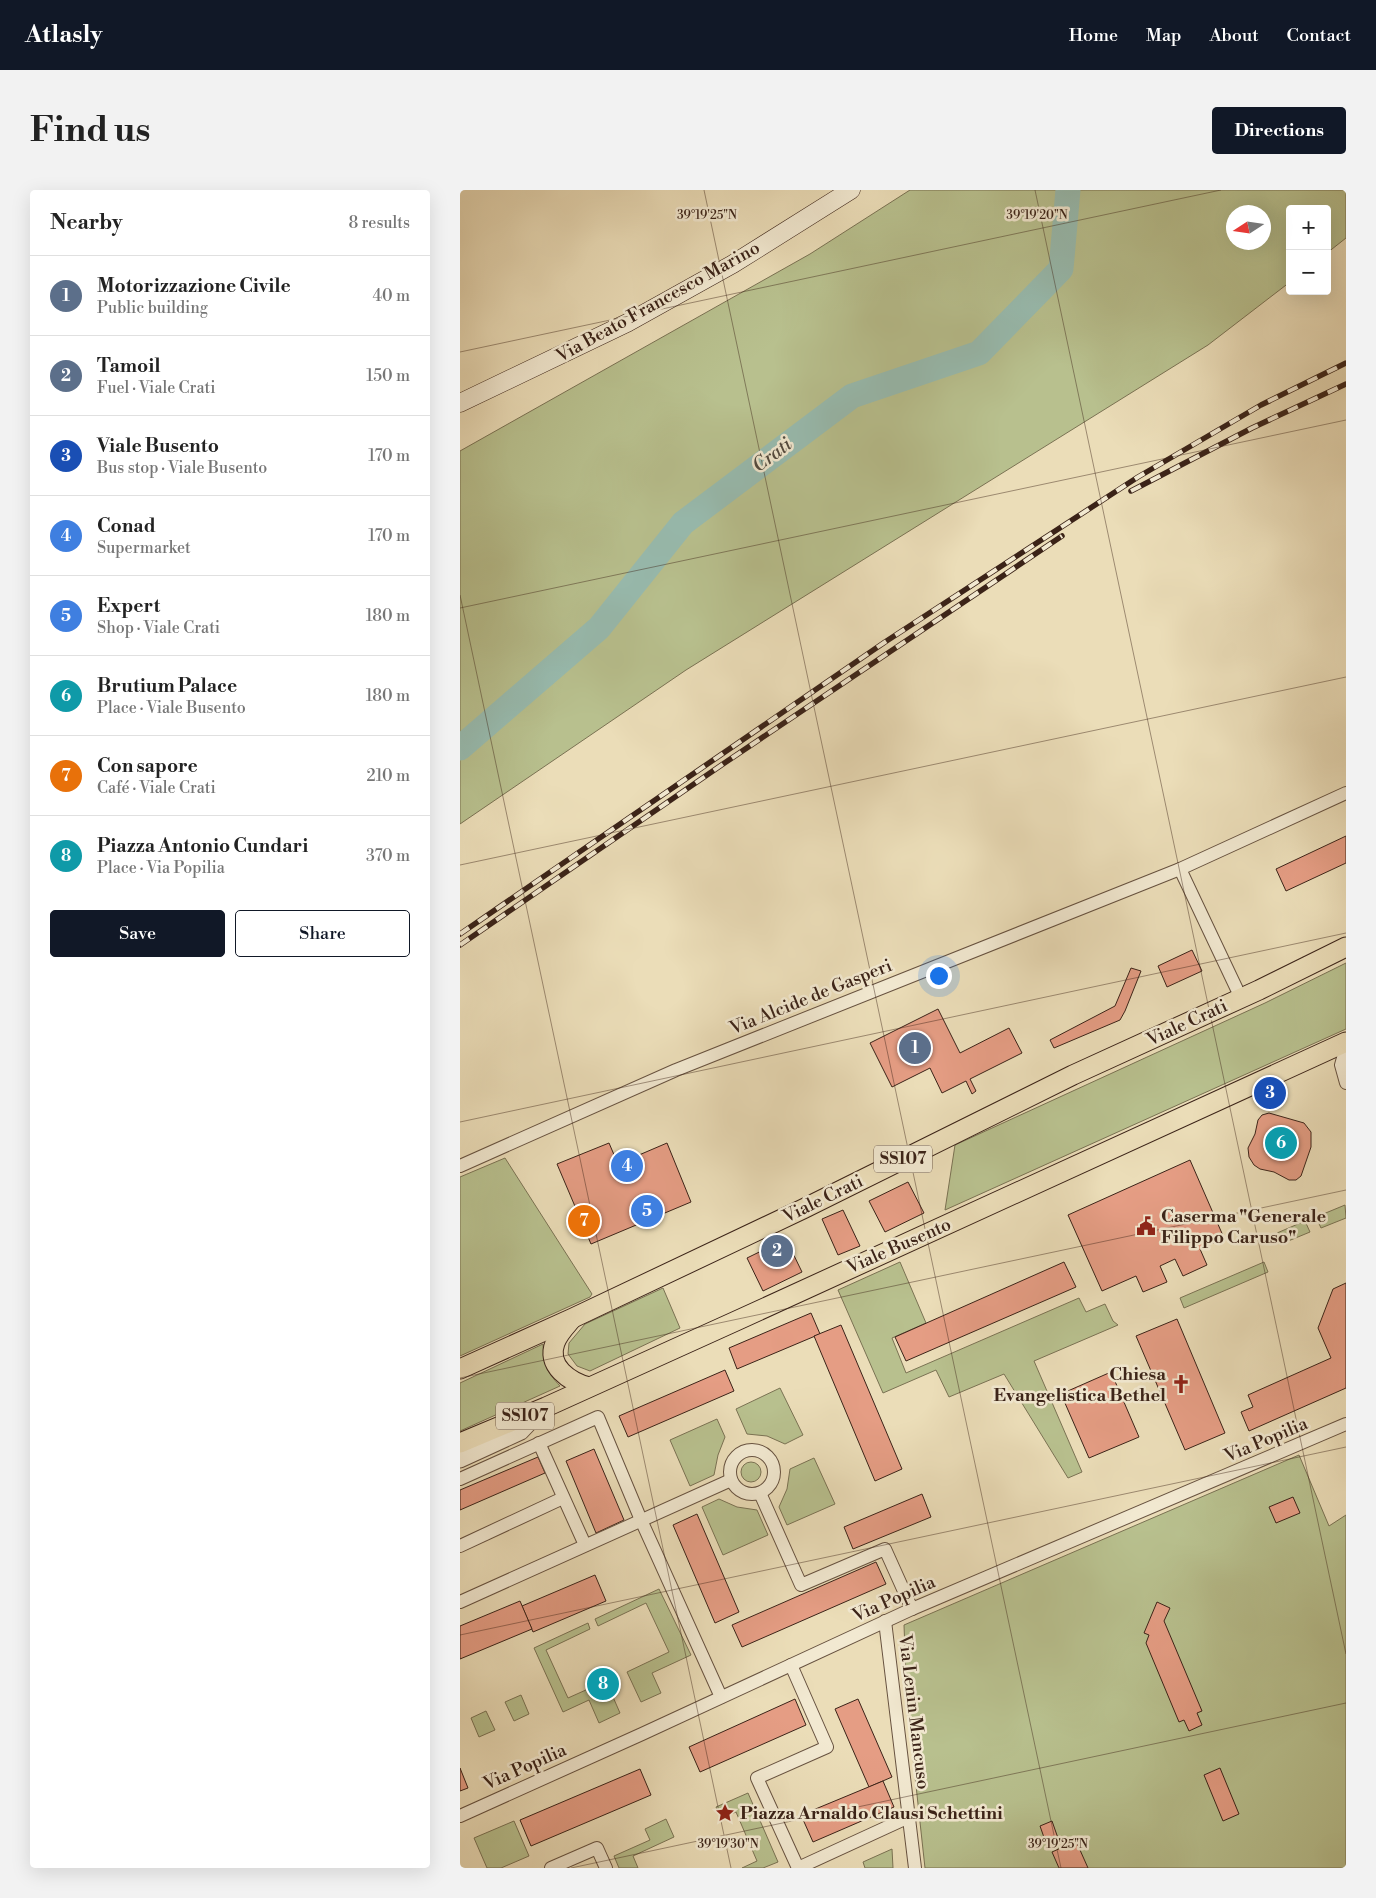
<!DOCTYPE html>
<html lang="en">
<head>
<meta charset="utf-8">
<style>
	body { margin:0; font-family:"Libre Bodoni",serif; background:#f2f2f2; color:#222 }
	.controls { position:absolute; right:15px; top:15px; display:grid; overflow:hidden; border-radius:5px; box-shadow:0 5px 20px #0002 }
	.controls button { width:45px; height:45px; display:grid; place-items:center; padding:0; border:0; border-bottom:1px solid #e0e0e0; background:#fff; color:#222; font:25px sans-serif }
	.compass { position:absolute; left:766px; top:15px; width:45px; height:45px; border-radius:50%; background:#fff; box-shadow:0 5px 20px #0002; rotate:258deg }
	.you { position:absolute; left:478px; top:785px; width:18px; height:18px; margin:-12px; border:4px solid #fff; border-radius:50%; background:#1a73e8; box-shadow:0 0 0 8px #1a73e833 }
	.badge { display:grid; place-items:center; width:32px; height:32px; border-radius:50%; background:#111827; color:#fff; font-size:16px; font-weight:700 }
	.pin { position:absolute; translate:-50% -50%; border:2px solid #fff; box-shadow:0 1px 5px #0006 }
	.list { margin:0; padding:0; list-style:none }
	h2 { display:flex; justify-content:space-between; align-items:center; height:65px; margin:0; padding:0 20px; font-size:21px }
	h2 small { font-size:16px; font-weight:400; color:#767676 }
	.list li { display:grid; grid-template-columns:32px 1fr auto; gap:15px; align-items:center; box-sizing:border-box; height:80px; padding:0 20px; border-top:1px solid #e0e0e0 }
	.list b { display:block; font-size:19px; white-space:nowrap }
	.list p { margin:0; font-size:16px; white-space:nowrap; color:#767676 }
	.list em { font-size:16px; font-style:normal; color:#767676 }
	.actions { display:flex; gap:10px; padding:15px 20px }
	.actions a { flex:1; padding:11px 0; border:1px solid #111827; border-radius:5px; text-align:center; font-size:18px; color:#111827 }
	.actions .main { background:#111827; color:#fff }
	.map { position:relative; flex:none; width:886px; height:1678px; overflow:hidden; border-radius:5px }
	header { display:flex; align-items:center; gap:30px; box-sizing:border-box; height:70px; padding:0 25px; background:#111827; color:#fff }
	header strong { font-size:24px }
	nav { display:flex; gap:28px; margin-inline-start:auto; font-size:18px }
	.intro { display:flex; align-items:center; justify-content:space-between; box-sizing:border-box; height:120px; padding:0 30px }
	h1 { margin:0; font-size:35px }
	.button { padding:12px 22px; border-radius:5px; background:#111827; color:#fff; font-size:18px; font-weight:700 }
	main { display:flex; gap:30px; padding:0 30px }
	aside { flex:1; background:#fff; border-radius:5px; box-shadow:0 5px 20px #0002 }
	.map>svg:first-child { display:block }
	.green { fill:#b8c08e; stroke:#7a7253; fill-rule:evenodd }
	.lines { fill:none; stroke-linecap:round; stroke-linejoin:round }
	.river { stroke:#98bcb0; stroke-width:25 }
	.building { fill:#e59d84; stroke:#3b2318 }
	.minor-casing { stroke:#675240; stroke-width:14 }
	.tertiary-casing { stroke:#675240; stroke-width:17 }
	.secondary-casing { stroke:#3b2318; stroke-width:19 }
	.primary-casing { stroke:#3b2318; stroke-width:21 }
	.minor { stroke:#f2e9d1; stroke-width:12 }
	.tertiary { stroke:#f2e9d1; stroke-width:15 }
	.secondary { stroke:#f2e9d1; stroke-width:18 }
	.primary { stroke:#ebddb8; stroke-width:19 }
	.rail-casing { stroke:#3b2318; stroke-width:5.5 }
	.rail { stroke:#f2e9d1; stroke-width:4; stroke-dasharray:11; stroke-linecap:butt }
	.ticks { fill:none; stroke:#3b2318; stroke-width:1; stroke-opacity:0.45 }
	.labels { text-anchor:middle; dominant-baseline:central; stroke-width:5; stroke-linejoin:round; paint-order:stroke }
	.shield { fill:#f2e9d1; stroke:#725e50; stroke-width:1 }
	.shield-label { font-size:16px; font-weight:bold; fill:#3b2318 }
	.street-label { font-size:18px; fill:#3b2318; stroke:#f2e9d1 }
	.poi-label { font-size:18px; font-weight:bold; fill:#3b2318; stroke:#f2e9d1; text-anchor:start }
	.water-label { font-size:19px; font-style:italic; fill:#52493e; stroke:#f2e9d1 }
	.ticks-label { font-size:12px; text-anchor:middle; fill:#3b2318; stroke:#f2e9d1; stroke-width:5; stroke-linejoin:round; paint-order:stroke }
</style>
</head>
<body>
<header>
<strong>Atlasly</strong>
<nav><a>Home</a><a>Map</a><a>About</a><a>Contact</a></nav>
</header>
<div class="intro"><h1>Find us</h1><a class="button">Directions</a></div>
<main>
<aside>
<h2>Nearby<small>8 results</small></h2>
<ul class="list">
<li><span class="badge" style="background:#5c6f8a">1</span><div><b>Motorizzazione Civile</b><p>Public building</p></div><em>40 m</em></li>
<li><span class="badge" style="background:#5c6f8a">2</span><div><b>Tamoil</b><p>Fuel · Viale Crati</p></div><em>150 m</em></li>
<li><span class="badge" style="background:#1a4fb4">3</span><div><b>Viale Busento</b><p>Bus stop · Viale Busento</p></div><em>170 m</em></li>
<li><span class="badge" style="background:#3f7fe0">4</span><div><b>Conad</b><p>Supermarket</p></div><em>170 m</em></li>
<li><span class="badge" style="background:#3f7fe0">5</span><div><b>Expert</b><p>Shop · Viale Crati</p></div><em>180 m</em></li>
<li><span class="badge" style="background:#0f9aa8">6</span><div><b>Brutium Palace</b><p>Place · Viale Busento</p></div><em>180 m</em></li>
<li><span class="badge" style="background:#e8710a">7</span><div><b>Con sapore</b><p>Café · Viale Crati</p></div><em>210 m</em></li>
<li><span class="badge" style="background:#0f9aa8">8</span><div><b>Piazza Antonio Cundari</b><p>Place · Via Popilia</p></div><em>370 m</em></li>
</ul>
<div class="actions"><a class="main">Save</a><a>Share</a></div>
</aside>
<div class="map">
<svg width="886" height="1678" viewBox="0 0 886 1678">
	<rect width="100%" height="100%" fill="#ebddb8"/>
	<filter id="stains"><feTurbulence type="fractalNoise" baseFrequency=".004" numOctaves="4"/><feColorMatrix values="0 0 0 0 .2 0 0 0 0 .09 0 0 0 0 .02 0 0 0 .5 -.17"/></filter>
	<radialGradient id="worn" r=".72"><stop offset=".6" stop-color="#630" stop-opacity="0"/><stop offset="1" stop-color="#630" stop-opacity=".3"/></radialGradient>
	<!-- green -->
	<g class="green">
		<path d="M450 0H886V48L867 63V19H830V92L748 155 226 480 0 634V261L350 64ZM804 22V52H774V22Z"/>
		<path d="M886 773V839L485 1020 495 955 805 813Z"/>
		<path d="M45 968 132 1104 130 1107 0 1166V987Z"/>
		<path d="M885 1015 886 1028 861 1038 856 1027Z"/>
		<path d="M845 1031 850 1042 821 1054 817 1043Z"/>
		<path d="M440 1072 466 1133 432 1148 446 1183 619 1108 626 1122 645 1114 653 1131 658 1135 574 1171 622 1282 608 1288 544 1184 489 1207 476 1180 423 1203 378 1100Z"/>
		<path d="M804 1072 808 1082 724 1118 720 1108Z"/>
		<path d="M203 1098 220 1138 130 1181 117 1176 108 1164 109 1153 125 1134Z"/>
		<path d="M83 1154C84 1174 86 1181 100 1196L0 1241V1193Z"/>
		<path d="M320 1198 343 1245 325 1254 307 1246 287 1244 276 1219Z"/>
		<path d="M257 1229 265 1247 258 1265 254 1285 230 1296 210 1250Z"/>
		<path d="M839 1265 869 1336 886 1325V1678H465L447 1513 444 1435Z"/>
		<path d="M354 1268 375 1314 327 1335 319 1317 327 1299 330 1279Z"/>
		<circle cx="291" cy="1282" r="10"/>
		<path d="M259 1309 277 1317 297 1320 308 1345 263 1365 242 1317Z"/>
		<path d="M199 1399 231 1465 192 1483 201 1503 181 1512 167 1482 209 1462 186 1413 138 1436 135 1429Z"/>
		<path d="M128 1433 130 1439 86 1460 108 1508 146 1491 160 1523 139 1533 129 1510 103 1522 74 1458Z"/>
		<path d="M61 1505 69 1524 54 1531 45 1512Z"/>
		<path d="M26 1521 35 1540 19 1547 11 1528Z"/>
		<path d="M288 1603 318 1672 303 1678H282L297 1671 276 1622 261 1628 256 1617Z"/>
		<path d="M206 1629 214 1647 173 1666 178 1678H159L154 1666 190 1650 185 1639Z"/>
		<path d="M54 1631 69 1666 41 1678H27L14 1648Z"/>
		<path d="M432 1659 433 1678H405L403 1672Z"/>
	</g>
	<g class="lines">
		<!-- river -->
		<path class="river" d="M0 558 139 438 223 333 392 206 519 163 601 79 608 0"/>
	</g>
	<!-- building -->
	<g class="building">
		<path d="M886 646V673L826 701 816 679Z"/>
		<path d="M732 760 742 781 707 797 698 776Z"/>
		<path d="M671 778 681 781 665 821 660 830 594 858 590 850 655 816Z"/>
		<path d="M478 819 500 863 549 838 562 863 510 889 516 901 512 904 506 891 482 903 470 878 432 897 410 853Z"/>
		<path d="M809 923 844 933 851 942V957L841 986 836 990H829L814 982 800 979 794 975 789 967 788 958 795 944 798 930 802 925Z"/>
		<path d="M149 953 158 974 207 953 231 1012 131 1054 97 974Z"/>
		<path d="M730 970 764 1048 740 1059 747 1075 723 1086 715 1069 700 1076 707 1092 683 1102 676 1086 642 1101 608 1025Z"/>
		<path d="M448 992 464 1023 425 1042 409 1011Z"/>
		<path d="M383 1020 400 1056 378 1065 362 1029Z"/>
		<path d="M326 1049 342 1082 303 1101 287 1068Z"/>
		<path d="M604 1072 616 1097 446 1171 435 1147Z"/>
		<path d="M886 1093V1198L789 1241 781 1222 793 1217 788 1205 871 1168 858 1138 873 1099Z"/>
		<path d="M351 1123 360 1144 277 1179 269 1158Z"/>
		<path d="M717 1129 765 1243 725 1260 676 1146Z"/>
		<path d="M381 1135 442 1279 415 1291 354 1146Z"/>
		<path d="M265 1180 274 1201 168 1247 159 1226Z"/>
		<path d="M651 1182 679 1247 629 1268 601 1204Z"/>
		<path d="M134 1259 164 1330 136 1343 106 1271Z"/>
		<path d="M78 1267 85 1283 0 1320V1300Z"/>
		<path d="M462 1304 471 1327 393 1359 384 1337Z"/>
		<path d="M833 1307 840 1323 816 1333 809 1317Z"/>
		<path d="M237 1324 279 1422 255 1433 213 1335Z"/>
		<path d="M416 1372 426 1394 282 1457 272 1435Z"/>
		<path d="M135 1385 146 1411 73 1442 62 1416Z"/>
		<path d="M60 1411 72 1439 0 1469V1436Z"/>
		<path d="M697 1412 710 1418 704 1431 742 1521 737 1523 742 1535 729 1541 724 1530 719 1532 686 1453 689 1445 684 1443Z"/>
		<path d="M335 1509 346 1535 240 1582 229 1557Z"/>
		<path d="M398 1509 432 1587 409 1597 375 1519Z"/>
		<path d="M0 1578 8 1598 0 1601Z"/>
		<path d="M760 1578 779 1624 763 1631 744 1585Z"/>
		<path d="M180 1579 191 1605 71 1656 60 1630Z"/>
		<path d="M423 1591 434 1617 353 1652 341 1625Z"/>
		<path d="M592 1631 599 1651 587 1656 580 1636Z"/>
		<path d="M616 1651 628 1678H599L592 1662Z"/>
	</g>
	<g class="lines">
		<!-- minor casing -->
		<g class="minor-casing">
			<g id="minor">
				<path d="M781 808 720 679 886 603"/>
				<path d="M886 857 881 875 886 893"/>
				<path d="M0 976 216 880 720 679"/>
				<path d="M79 1253 125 1355"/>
				<circle cx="292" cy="1282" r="22"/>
				<path d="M0 1289 138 1227 181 1330 261 1507"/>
				<path d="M300 1303 341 1395 425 1359 452 1419"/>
				<path d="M0 1356 103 1308"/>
				<path d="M0 1412 271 1290"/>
				<path d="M425 1431 455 1678"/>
				<path d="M331 1475 367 1557 297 1588 338 1678"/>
				<path d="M0 1626 182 1544 452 1419 886 1234"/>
				<path d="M91 1678 137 1658 146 1678"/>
				<path d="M338 1678 449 1627"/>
			</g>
		</g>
		<!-- tertiary casing -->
		<g class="tertiary-casing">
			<path id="tertiary" d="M0 1270 61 1242 81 1221"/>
		</g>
		<!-- secondary casing -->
		<g class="secondary-casing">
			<path id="secondary" d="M0 213 167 133 273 74 391 0"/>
		</g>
		<!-- primary casing -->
		<g class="primary-casing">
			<g id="primary">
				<path d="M111 1130C105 1137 98 1144 95 1153 86 1176 110 1192 129 1197"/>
				<path d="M0 1179 113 1128 343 1019 613 885 799 800 886 757"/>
				<path d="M0 1253 86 1217 276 1131 886 852"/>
			</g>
		</g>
		<!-- minor -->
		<use href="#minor" class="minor"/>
		<!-- tertiary -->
		<use href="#tertiary" class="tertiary"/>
		<!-- secondary -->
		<use href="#secondary" class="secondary"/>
		<!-- primary -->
		<use href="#primary" class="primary"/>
		<!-- rail casing -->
		<g class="rail-casing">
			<g id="rail">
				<path d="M671 301 792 238 886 194"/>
				<path d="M0 744 425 452 678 287 801 215 886 173"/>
				<path d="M0 755 263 574 602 346"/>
			</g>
		</g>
		<!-- rail -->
		<use href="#rail" class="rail"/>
	</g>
	<!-- ticks -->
	<path class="ticks" d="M244 0 601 1678M575 0 886 1464M0 162 761 0M0 405 271 1678M0 418 886 230M0 675 886 487M0 932 886 743M0 1188 886 1000M0 1445 886 1257M111 1678 886 1513"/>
	<!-- icons -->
	<defs>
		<g id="civic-bare" transform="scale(1.5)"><path d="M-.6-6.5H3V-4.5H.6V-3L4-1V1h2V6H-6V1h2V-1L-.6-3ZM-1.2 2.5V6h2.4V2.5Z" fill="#8f2418" stroke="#f2e9d1" stroke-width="2.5" paint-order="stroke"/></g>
		<g id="church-bare" transform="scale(1.5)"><path d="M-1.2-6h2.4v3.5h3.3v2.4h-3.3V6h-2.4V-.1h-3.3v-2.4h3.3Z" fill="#8f2418" stroke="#f2e9d1" stroke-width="2.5" paint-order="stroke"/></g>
		<g id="sight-bare" transform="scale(1.5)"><path d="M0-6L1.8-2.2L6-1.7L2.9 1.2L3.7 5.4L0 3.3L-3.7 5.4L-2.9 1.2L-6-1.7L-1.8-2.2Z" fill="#8f2418" stroke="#f2e9d1" stroke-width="2.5" paint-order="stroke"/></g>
	</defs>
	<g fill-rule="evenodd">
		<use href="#civic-bare" x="686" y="1036"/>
		<use href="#church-bare" x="721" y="1194"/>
		<use href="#sight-bare" x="265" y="1623"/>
	</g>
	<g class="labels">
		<!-- shield labels -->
		<g class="shield">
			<rect x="414" y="955.5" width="58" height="27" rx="4"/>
			<rect x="36" y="1212.5" width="58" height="27" rx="4"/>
		</g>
		<g class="shield-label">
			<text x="443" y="969">SS107</text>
			<text x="65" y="1226">SS107</text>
		</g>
		<!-- street labels -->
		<g class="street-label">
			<text transform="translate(198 112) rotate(-29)">Via Beato Francesco Marino</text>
			<text transform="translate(351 807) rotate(-22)">Via Alcide de Gasperi</text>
			<text transform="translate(727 833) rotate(-25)">Viale Crati</text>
			<text transform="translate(363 1009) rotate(-26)">Viale Crati</text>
			<text transform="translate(439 1056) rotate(-24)">Viale Busento</text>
			<text transform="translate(806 1250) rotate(-23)">Via Popilia</text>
			<text transform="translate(434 1409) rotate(-24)">Via Popilia</text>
			<text transform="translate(454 1522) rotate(83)">Via Lenin Mancuso</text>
			<text transform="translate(65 1577) rotate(-24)">Via Popilia</text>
		</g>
		<!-- poi labels -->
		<g class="poi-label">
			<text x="701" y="1026">Caserma "Generale<tspan x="701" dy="21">Filippo Caruso"</tspan></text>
			<text x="706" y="1184" text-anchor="end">Chiesa<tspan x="706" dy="21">Evangelistica Bethel</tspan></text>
			<text x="280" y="1623">Piazza Arnaldo Clausi Schettini</text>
		</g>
		<!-- water labels -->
		<g class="water-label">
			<text transform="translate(312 265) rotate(-37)">Crati</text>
		</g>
	</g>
	<g class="ticks-label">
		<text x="247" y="29">39°19'25"N</text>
		<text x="577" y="29">39°19'20"N</text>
		<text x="268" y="1658">39°19'30"N</text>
		<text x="598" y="1658">39°19'25"N</text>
	</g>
	<rect width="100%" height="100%" filter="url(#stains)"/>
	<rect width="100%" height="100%" fill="url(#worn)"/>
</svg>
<div class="controls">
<button>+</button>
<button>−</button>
</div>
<svg class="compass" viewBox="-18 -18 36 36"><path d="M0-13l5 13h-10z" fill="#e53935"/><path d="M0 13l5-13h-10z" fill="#767676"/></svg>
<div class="you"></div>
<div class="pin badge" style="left:455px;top:858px;background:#5c6f8a">1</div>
<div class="pin badge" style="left:317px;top:1061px;background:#5c6f8a">2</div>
<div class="pin badge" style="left:810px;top:903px;background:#1a4fb4">3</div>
<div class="pin badge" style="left:167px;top:976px;background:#3f7fe0">4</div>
<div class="pin badge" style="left:187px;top:1021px;background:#3f7fe0">5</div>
<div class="pin badge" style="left:821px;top:953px;background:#0f9aa8">6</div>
<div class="pin badge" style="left:124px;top:1031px;background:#e8710a">7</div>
<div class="pin badge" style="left:143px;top:1494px;background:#0f9aa8">8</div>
</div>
</main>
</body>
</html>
